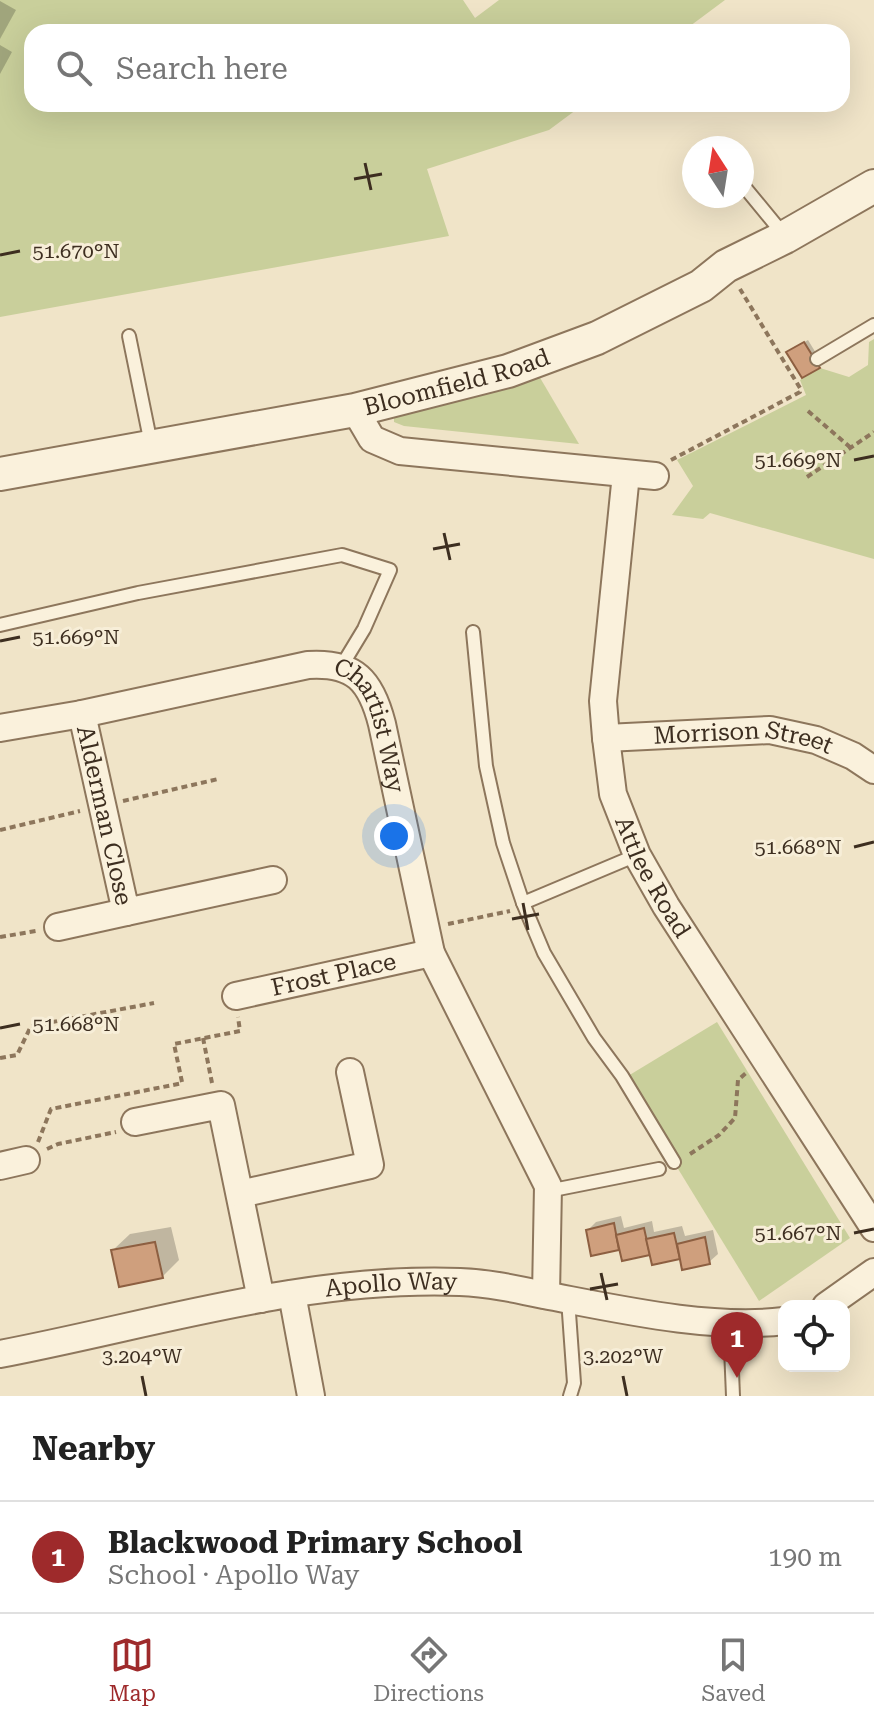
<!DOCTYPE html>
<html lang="en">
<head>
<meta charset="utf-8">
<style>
	body { margin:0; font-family:"Roboto Serif",serif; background:#f2f2f2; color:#222 }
	.controls { position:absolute; right:24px; bottom:24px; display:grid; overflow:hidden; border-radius:16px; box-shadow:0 8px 32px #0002 }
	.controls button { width:72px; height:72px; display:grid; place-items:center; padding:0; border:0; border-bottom:2px solid #e0e0e0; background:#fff; color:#222; font:40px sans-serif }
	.compass { position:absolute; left:682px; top:136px; width:72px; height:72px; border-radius:50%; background:#fff; box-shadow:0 8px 32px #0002; rotate:348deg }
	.you { position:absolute; left:394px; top:836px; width:28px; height:28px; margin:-20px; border:6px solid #fff; border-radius:50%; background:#1a73e8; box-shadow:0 0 0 12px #1a73e833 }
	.badge { display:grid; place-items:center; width:52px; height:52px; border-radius:50%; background:#9e2a2b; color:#fff; font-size:26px; font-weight:700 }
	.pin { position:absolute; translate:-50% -66px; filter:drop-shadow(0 2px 4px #0008) }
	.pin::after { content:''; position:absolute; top:42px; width:28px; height:24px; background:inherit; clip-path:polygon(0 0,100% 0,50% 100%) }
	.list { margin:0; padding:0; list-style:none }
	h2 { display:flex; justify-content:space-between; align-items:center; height:104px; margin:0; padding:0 32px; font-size:34px }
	h2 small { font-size:26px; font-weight:400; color:#767676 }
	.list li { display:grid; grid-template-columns:52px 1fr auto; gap:24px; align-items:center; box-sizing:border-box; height:112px; padding:0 32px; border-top:2px solid #e0e0e0 }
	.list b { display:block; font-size:30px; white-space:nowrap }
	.list p { margin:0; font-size:26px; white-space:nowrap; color:#767676 }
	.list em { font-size:26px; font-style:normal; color:#767676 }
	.icon { flex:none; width:44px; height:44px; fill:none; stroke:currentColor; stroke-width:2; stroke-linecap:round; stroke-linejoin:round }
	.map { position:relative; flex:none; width:874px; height:1396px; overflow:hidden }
	.search { position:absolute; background:#fff; box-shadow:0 8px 32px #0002; left:24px; right:24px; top:24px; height:88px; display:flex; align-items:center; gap:20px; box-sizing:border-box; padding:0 28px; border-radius:24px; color:#767676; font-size:30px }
	.sheet { height:216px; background:#fff }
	nav { display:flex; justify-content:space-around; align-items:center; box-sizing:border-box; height:112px; border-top:2px solid #e0e0e0; background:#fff; font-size:22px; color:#767676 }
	nav a { display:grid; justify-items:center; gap:4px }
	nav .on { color:#9e2a2b }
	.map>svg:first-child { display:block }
	.green { fill:#c9cf9b }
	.shadow { fill:#0003 }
	.building { fill:#cf9f7d; stroke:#8d5f41; stroke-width:2 }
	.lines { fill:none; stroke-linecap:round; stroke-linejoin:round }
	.service-casing { stroke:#8d765c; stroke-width:16 }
	.minor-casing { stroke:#8d765c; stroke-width:30 }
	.tertiary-casing { stroke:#8d765c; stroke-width:36 }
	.path { stroke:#8d765c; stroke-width:4; stroke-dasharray:6 4; stroke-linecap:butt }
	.service { stroke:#faf1dc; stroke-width:12 }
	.minor { stroke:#faf1dc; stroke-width:26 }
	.tertiary { stroke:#faf1dc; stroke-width:32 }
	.ticks { fill:none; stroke:#3d2e20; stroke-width:3 }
	.labels { text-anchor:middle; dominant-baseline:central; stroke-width:6; stroke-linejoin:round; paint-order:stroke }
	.street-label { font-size:24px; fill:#3d2e20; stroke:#f7eed8 }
	.ticks-label { font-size:20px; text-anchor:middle; fill:#3d2e20; stroke:#f7eed8; stroke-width:6; stroke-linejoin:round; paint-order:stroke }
</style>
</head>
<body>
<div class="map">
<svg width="874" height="1396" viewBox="0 0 874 1396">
	<rect width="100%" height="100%" fill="#f0e4c8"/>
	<!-- green -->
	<g class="green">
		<path d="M0 0H463L475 18 499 0H725L682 32H32V104H584L549 130 427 169 449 236 0 317Z"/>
		<path d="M874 339V559L710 513 703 519 672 515 693 486 677 460 806 395 800 380 820 368 849 377 868 365 869 342Z"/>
		<path d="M539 376 579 444 404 426 394 422V418Z"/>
		<path d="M717 1022 850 1238 759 1301 623 1079Z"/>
	</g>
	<!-- shadow -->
	<g class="shadow">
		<path d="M0 1 16 10 0 39Z"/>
		<path d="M0 45 12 52 0 74Z"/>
		<path d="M808 340 822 363 818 366 792 349Z"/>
		<path d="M621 1216 624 1228 652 1221 654 1232 682 1226 685 1236 713 1230 718 1254 709 1262 621 1248 593 1254 588 1230 596 1222Z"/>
		<path d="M171 1227 179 1260 162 1277 113 1250 130 1234Z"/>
	</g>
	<!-- building -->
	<g class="building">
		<path d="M804 342 820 368 802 378 786 352Z"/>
		<path d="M614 1223 619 1250 591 1256 586 1230Z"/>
		<path d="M644 1228 650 1255 622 1261 616 1235Z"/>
		<path d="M674 1233 680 1259 652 1265 646 1239Z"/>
		<path d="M705 1237 710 1264 682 1270 677 1244Z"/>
		<path d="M155 1242 163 1278 119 1287 111 1250Z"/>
	</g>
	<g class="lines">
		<!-- service casing -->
		<g class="service-casing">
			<g id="service">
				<path d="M709 146 711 148"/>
				<path d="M742 184 784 235"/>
				<path d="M129 336 151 444"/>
				<path d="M817 359 874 325"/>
				<path d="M0 625 138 593 342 555 390 570 364 629 341 667"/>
				<path d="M473 632 486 766 503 843 523 903 637 855"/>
				<path d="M523 903 544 953 594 1038 622 1076 674 1162"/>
				<path d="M548 1191 659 1169"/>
				<path d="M568 1299 574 1383 570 1396"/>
				<path d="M730 1323 733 1396"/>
			</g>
		</g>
		<!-- minor casing -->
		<g class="minor-casing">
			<g id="minor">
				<path d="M355 410 372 439 400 451 655 476"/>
				<path id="s1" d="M626 474 603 701 606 738 613 794 637 855 666 906 874 1228"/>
				<path id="s2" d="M82 714 126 912 273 880"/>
				<path id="s3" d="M0 728 82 714 308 665C355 662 371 681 382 724L431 953 548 1186 546 1295"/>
				<path id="s4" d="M606 738 770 730 816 740 853 756 874 770"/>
				<path d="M58 927 126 912"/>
				<path id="s5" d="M236 996 431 953"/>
				<path d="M135 1122 221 1105 261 1299"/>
				<path d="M0 1166 26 1160"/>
				<path d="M240 1194 370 1165 350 1072"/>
				<path d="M292 1294 311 1396"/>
				<path d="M826 1306 874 1272"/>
				<path id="s6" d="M0 1354C152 1325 304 1276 460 1282 488 1283 516 1289 544 1295 618 1309 710 1330 784 1321"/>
			</g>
		</g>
		<!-- tertiary casing -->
		<g class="tertiary-casing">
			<g id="tertiary">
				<path id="s7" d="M0 474 355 410 508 371 597 338 701 286 726 266 785 237 874 186"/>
			</g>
		</g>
		<!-- path -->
		<g class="path">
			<path d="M808 411 851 448"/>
			<path d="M671 460 800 392V388L740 289"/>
			<path d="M807 477 874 432"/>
			<path d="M123 801 218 779"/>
			<path d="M0 830 80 811"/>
			<path d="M448 924 510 911"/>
			<path d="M0 937 36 931"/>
			<path d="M203 1038 212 1083"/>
			<path d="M0 1058 17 1055 31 1026 154 1003"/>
			<path d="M182 1082 174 1044 240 1031 238 1017"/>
			<path d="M38 1142 51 1109 183 1083"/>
			<path d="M47 1149 58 1144 116 1132"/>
			<path d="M690 1154 719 1135 735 1118 738 1080 746 1073"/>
		</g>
		<!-- service -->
		<use href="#service" class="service"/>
		<!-- minor -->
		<use href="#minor" class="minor"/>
		<!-- tertiary -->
		<use href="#tertiary" class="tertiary"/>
	</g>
	<!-- ticks -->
	<path class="ticks" d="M365 163 371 190M354 179 382 174M0 255 20 251M854 460 874 456M444 533 450 560M433 549 460 544M0 641 20 637M854 847 874 842M523 903 528 930M512 919 539 914M0 1028 20 1024M854 1233 874 1229M601 1273 607 1300M590 1289 618 1284M142 1376 146 1396M623 1376 627 1396"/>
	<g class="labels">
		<!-- street labels -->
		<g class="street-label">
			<text stroke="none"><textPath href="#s7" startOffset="466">Bloomfield Road</textPath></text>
			<text stroke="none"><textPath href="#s3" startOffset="416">Chartist Way</textPath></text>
			<text stroke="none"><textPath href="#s4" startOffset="138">Morrison Street</textPath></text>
			<text stroke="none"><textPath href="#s2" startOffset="104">Alderman Close</textPath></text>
			<text stroke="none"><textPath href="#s1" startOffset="414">Attlee Road</textPath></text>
			<text stroke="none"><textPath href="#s5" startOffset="100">Frost Place</textPath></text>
			<text stroke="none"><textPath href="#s6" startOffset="398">Apollo Way</textPath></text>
		</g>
	</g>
	<g class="ticks-label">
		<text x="76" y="258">51.670°N</text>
		<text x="798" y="467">51.669°N</text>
		<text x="76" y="644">51.669°N</text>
		<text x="798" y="854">51.668°N</text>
		<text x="76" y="1031">51.668°N</text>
		<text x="798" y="1240">51.667°N</text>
		<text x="142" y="1363">3.204°W</text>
		<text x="623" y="1363">3.202°W</text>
	</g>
</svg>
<div class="controls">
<button><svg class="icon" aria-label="locate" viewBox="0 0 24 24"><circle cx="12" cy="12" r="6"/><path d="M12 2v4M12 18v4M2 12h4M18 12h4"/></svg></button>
</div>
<svg class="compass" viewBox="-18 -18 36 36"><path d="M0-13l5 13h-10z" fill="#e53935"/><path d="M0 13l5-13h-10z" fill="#767676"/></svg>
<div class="you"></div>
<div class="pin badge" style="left:737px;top:1378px">1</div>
<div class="search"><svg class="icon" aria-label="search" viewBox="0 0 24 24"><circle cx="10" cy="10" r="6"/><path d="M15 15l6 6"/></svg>Search here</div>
</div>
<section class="sheet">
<h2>Nearby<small></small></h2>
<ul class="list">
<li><span class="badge">1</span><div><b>Blackwood Primary School</b><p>School · Apollo Way</p></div><em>190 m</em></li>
</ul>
</section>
<nav>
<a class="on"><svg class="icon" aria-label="map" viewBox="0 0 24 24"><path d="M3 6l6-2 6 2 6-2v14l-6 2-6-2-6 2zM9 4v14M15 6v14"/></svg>Map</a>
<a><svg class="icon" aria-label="directions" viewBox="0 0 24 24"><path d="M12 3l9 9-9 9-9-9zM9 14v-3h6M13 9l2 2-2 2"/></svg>Directions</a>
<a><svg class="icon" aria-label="saved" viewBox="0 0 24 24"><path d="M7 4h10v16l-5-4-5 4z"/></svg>Saved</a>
</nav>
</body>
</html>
